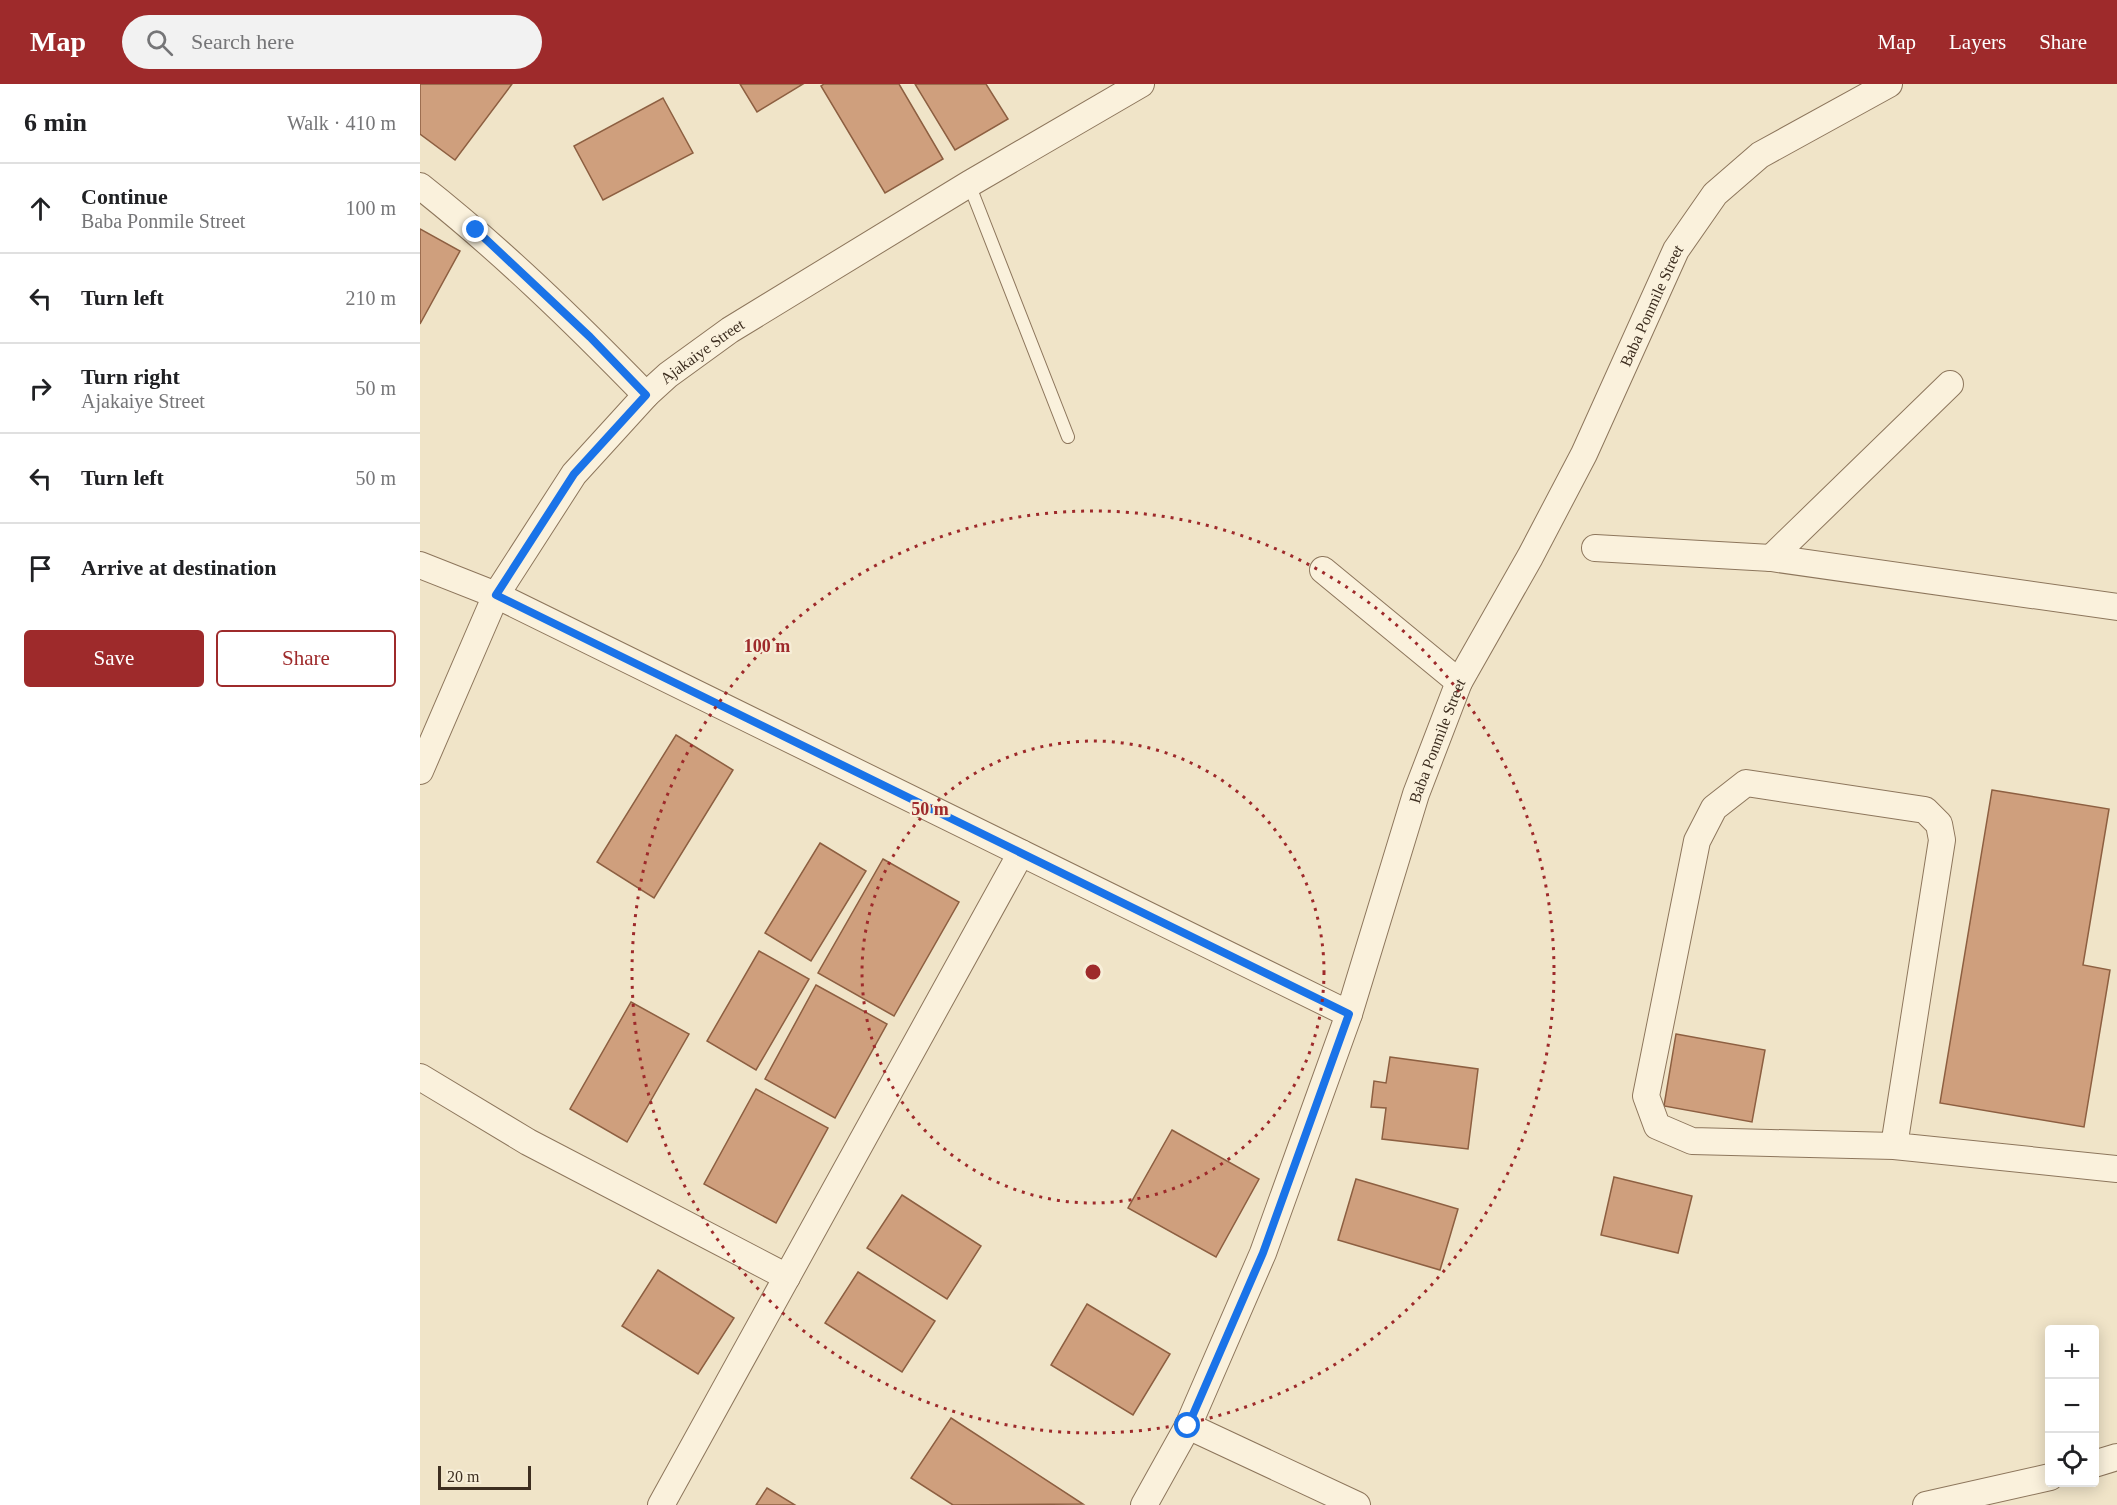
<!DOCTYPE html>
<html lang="en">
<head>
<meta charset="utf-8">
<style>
	body { margin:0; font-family:"Times New Roman",serif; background:#f2f2f2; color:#202124 }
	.controls { position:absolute; right:18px; bottom:18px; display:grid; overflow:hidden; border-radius:6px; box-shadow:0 3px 15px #0003 }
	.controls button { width:54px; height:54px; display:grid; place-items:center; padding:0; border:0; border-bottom:2px solid #e0e0e0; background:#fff; color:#202124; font:30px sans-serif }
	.scale { position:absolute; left:18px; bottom:15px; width:93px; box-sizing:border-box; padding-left:6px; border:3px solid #3d2e20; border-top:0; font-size:16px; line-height:21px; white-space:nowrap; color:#3d2e20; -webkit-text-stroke:4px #f7eed8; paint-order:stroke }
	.stop { position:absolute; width:18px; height:18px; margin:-14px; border:4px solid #1a73e8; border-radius:50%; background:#fff }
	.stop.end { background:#1a73e8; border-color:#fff; box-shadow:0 2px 6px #0008 }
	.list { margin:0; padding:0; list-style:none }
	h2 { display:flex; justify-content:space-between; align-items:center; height:78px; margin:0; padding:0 24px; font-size:26px }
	h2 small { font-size:20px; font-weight:400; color:#757577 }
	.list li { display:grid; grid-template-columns:39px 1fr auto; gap:18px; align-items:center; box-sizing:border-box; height:90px; padding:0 24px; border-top:2px solid #e0e0e0 }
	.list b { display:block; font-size:22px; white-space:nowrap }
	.list p { margin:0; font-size:20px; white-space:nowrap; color:#757577 }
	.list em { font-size:20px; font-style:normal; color:#757577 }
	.actions { display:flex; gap:12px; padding:18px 24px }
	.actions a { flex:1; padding:14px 0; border:2px solid #9e2a2b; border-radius:6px; text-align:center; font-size:21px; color:#9e2a2b }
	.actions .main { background:#9e2a2b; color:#fff }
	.icon { flex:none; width:33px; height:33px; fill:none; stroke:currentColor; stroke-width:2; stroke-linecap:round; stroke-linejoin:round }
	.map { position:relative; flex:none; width:1697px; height:1421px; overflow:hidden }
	header { display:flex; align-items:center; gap:36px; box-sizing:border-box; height:84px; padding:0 30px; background:#9e2a2b; color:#fff }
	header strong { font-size:28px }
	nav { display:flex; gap:33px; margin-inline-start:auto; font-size:21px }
	.search { width:420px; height:54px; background:#f2f2f2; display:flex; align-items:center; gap:15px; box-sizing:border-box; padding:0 21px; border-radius:33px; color:#757577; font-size:22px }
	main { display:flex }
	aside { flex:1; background:#fff }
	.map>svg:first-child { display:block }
	.building { fill:#cf9f7d; stroke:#8d5f41; stroke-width:1.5 }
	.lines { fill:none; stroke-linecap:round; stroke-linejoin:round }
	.service-casing { stroke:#8d765c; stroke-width:14 }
	.minor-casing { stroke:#8d765c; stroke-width:28 }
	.service { stroke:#faf1dc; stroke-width:12 }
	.minor { stroke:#faf1dc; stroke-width:26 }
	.route { stroke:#1a73e8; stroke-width:8 }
	.ring { fill:none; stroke:#9e2a2b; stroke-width:3; stroke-dasharray:3 6 }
	.labels { text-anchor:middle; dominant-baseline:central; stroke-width:4.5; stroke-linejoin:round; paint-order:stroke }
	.street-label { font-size:16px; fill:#3d2e20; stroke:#f7eed8 }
	.centre { fill:#9e2a2b; stroke:#f7eed8; stroke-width:3 }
	.ring-label { font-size:18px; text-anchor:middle; font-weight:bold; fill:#9e2a2b; stroke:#f7eed8; stroke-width:4.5; stroke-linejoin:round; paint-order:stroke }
</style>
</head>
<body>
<header>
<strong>Map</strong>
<div class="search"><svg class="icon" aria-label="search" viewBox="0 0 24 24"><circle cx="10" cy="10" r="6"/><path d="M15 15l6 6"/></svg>Search here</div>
<nav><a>Map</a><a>Layers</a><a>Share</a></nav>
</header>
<main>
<aside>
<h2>6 min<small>Walk · 410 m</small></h2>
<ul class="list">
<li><svg class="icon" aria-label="ahead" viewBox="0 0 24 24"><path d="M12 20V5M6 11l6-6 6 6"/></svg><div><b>Continue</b><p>Baba Ponmile Street</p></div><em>100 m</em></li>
<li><svg class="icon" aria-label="left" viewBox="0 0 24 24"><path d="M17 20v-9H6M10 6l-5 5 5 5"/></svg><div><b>Turn left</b></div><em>210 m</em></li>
<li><svg class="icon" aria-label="right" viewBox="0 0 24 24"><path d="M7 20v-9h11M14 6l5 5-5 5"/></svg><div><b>Turn right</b><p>Ajakaiye Street</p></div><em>50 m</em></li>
<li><svg class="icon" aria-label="left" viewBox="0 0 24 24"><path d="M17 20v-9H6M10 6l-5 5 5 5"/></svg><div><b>Turn left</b></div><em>50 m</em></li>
<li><svg class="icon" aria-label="arrive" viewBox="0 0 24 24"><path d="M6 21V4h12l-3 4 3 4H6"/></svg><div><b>Arrive at destination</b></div></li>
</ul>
<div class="actions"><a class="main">Save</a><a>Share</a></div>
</aside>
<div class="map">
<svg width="1697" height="1421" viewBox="0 0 1697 1421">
	<rect width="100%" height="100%" fill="#f0e4c8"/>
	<!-- building -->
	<g class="building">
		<path d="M0 0H92L35 76 0 50Z"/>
		<path d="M320 0H383L337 28Z"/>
		<path d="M404 0H479L523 75 465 109 401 2Z"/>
		<path d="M495 0H566L588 35 535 66Z"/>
		<path d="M243 14 273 69 183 116 154 62Z"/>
		<path d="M0 145 40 167 0 240Z"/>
		<path d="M256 651 313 686 234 814 177 778Z"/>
		<path d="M1572 706 1689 725 1663 881 1690 886 1664 1043 1520 1019Z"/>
		<path d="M400 759 446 787 391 877 345 849Z"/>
		<path d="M463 775 539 818 474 932 398 889Z"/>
		<path d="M339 867 389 895 336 986 287 957Z"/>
		<path d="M396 901 467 940 415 1034 345 995Z"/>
		<path d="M211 918 269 950 207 1058 150 1025Z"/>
		<path d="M1256 950 1345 966 1332 1038 1244 1022Z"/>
		<path d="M970 973 1058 985 1048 1065 962 1055 966 1024 951 1023 954 997 966 999Z"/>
		<path d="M336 1005 408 1044 356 1139 284 1100Z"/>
		<path d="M752 1046 839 1095 796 1173 708 1124Z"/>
		<path d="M1194 1093 1272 1112 1258 1169 1181 1151Z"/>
		<path d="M936 1095 1038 1125 1020 1186 918 1156Z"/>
		<path d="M482 1111 561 1162 527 1215 447 1164Z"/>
		<path d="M238 1186 314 1234 278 1290 202 1242Z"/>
		<path d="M438 1188 515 1237 482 1288 405 1239Z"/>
		<path d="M667 1220 750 1270 713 1331 631 1281Z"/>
		<path d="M531 1334 663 1420 533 1421 491 1394Z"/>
		<path d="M347 1404 375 1421H336Z"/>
	</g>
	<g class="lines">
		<!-- service casing -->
		<g class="service-casing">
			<path id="service" d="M549 100 648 353"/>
		</g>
		<!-- minor casing -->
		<g class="minor-casing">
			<g id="minor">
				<path d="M0 102C81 166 154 237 226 311"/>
				<path d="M1175 464 1351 474 1697 523"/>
				<path d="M1351 474 1530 300"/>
				<path d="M0 481 76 511 929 930"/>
				<path d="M903 486 1039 598"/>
				<path id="s1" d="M0 687 76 511 154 390 226 311 248 291 310 246 549 100 721 0"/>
				<path d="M0 993 108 1058 367 1193"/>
				<path d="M1474 1062 1522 756 1519 740 1505 726 1326 699 1294 724 1277 757 1226 1012 1237 1042 1272 1057 1474 1062 1697 1085"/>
				<path d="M768 1342 937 1421"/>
				<path d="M1674 1380 1697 1373"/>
				<path d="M241 1421 601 769"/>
				<path id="s2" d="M724 1421 768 1342 843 1169 929 930 996 710 1039 598 1110 473 1164 370 1256 166 1295 110 1340 71 1469 0"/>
				<path d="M1506 1421 1630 1393"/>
			</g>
		</g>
		<!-- service -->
		<use href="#service" class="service"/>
		<!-- minor -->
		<use href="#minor" class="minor"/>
	</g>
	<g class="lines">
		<!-- route -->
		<path class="route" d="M56 146 170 253 226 311 154 390 76 511 929 930 843 1169 768 1342"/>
	</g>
	<!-- distance rings -->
	<g class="ring">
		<circle cx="673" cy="888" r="231"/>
		<circle cx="673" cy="888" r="461"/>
	</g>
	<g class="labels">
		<!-- street labels -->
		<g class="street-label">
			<text stroke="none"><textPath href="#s2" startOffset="1306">Baba Ponmile Street</textPath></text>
			<text stroke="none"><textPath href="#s1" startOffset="514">Ajakaiye Street</textPath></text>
			<text stroke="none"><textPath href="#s2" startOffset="820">Baba Ponmile Street</textPath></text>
		</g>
	</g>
	<circle cx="673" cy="888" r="9" class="centre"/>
	<g class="ring-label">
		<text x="347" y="568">100 m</text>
		<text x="510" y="731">50 m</text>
	</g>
</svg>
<div class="controls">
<button>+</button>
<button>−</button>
<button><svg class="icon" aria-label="locate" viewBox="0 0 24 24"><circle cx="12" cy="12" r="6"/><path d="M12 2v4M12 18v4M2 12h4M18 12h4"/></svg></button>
</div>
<div class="scale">20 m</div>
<div class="stop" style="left:768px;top:1342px"></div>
<div class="stop end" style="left:56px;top:146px"></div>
</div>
</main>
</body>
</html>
